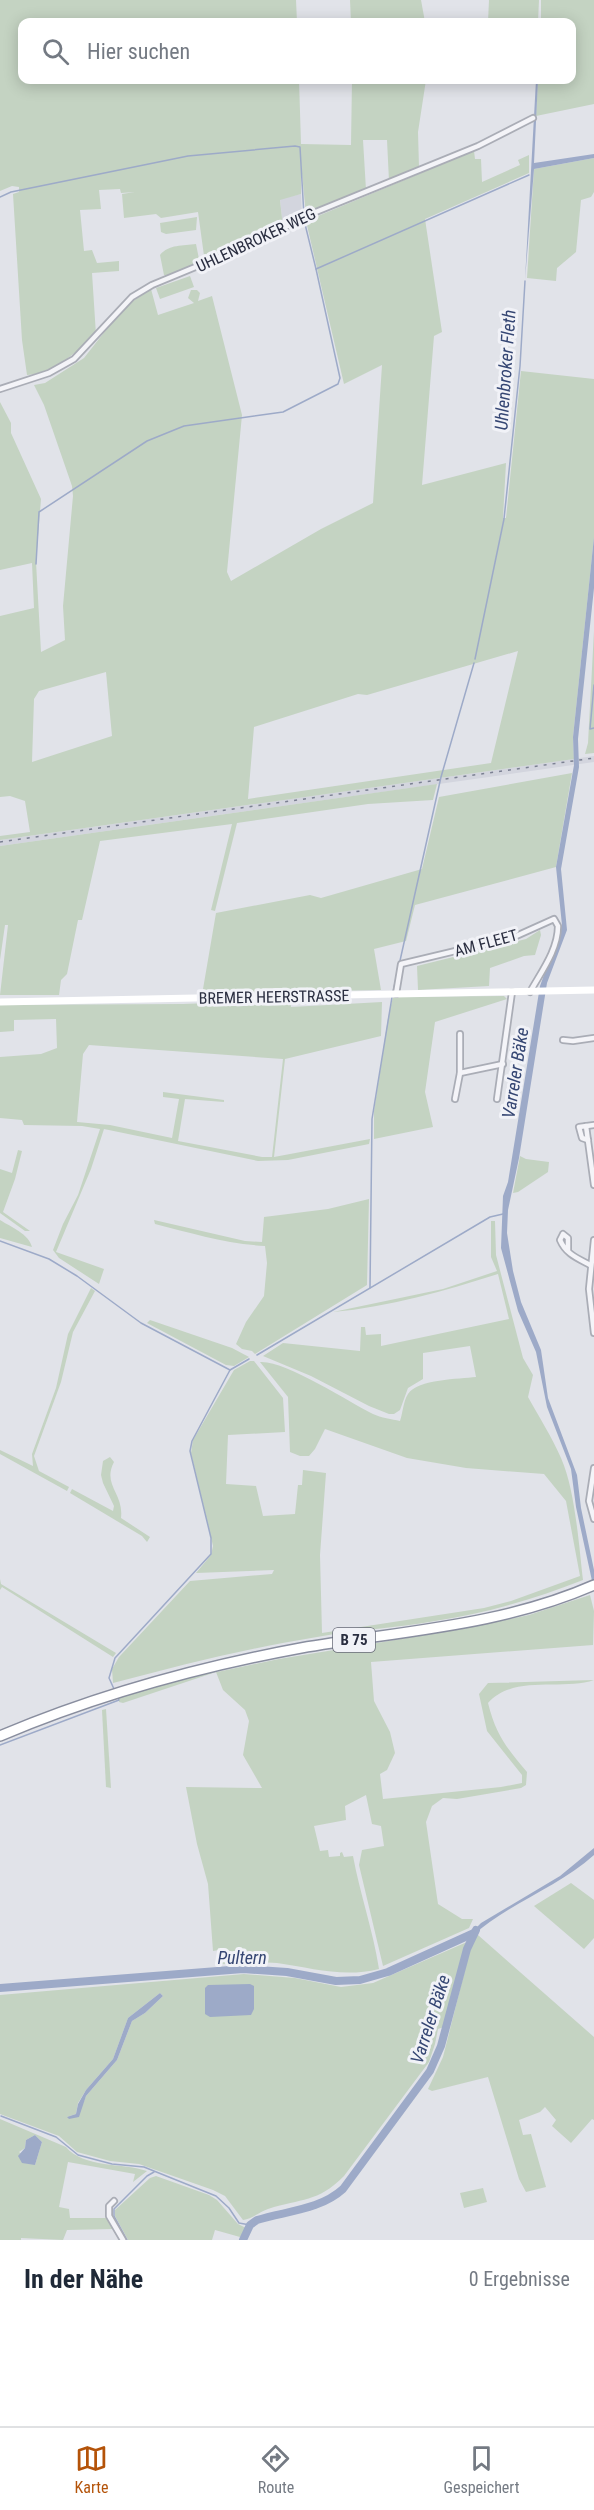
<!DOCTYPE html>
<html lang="de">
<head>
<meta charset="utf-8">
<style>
	body { margin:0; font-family:"Roboto Condensed",sans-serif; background:#f6f6f7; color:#1f2937 }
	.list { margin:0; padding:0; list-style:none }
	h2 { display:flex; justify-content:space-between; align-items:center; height:78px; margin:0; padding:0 24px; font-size:26px }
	h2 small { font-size:20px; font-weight:400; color:#747a83 }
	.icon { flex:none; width:33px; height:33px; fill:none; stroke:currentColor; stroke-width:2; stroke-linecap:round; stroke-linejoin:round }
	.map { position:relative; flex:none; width:594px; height:2240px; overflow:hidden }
	.search { position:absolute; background:#fff; box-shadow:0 3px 15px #0003; left:18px; right:18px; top:18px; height:66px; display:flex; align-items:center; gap:15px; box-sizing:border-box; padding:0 21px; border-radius:12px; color:#747a83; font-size:22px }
	.sheet { height:186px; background:#fff }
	nav { display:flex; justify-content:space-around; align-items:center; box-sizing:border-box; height:84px; border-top:2px solid #e0e1e3; background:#fff; font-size:16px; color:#747a83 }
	nav a { display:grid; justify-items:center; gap:3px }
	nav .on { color:#b45309 }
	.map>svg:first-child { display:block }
	.built { fill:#d3d5de }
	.green { fill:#c4d3c2; fill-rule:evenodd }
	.water { fill:#9daac8 }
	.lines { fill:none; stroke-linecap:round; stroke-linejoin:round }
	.stream { stroke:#9daac8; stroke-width:1.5 }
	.river { stroke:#9daac8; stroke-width:8 }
	.street-casing { stroke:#aaadb6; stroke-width:8 }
	.highway-casing { stroke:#898e9f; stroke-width:12 }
	.street { stroke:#f4f4f8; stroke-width:4.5 }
	.secondary { stroke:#fff; stroke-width:7 }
	.highway { stroke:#fff; stroke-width:9 }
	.rail { stroke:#7b8092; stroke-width:1.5; stroke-dasharray:3 6; stroke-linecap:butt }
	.labels { text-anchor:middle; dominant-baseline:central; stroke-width:6; stroke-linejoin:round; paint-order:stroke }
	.shield { fill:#f1f2f7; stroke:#666977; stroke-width:1.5 }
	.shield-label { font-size:15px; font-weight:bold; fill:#2a2e40 }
	.street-label { font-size:16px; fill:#2a2e40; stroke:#f1f2f7 }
	.water-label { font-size:18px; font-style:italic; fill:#354673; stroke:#f1f2f7 }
</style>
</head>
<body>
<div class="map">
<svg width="594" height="2240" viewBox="0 0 594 2240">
	<rect width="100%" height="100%" fill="#e1e3e9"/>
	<!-- built -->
	<g class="built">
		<path d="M301 194 302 216 283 227 280 199Z"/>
		<path d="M594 756V762L0 846V840Z"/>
	</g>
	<!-- green -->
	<g class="green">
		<path d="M0 0H296L297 22H22V80H299L301 144 351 145 352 80H426L418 132 419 167 389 181 387 140H363L366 190 306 215 301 163V194L280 200 283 227 205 263 198 212 161 218 156 214 124 218 122 194 135 192 121 193 120 189 99 190 101 209 80 210 84 251 92 250 97 263 119 261V271L92 273 96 335C76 352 54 373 27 375L22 340 13 194 19 192V187L12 186 0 191Z"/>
		<path d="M350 0H421L425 22H351Z"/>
		<path d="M489 0H539L538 22H488Z"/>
		<path d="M541 0H594V104L536 116 538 80H572V22H541Z"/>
		<path d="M474 151 475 159H481L482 182 520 165 518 160 529 155V173L425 219 442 332 434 336 422 485 506 463 503 518H506L521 371 594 379V537L573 737 574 759 0 840V836L30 832 25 801 10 796 0 797V616L34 608 32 563 0 570V402L11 423V433L41 499 36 562 41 652 65 640 63 606 73 496 72 486 44 405 34 385 45 383 84 358 124 307 151 289 158 315 194 303 188 298 191 290H197L200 293 198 301 212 296 242 415 227 572 231 581 321 529 373 503 382 365 344 384 306 221ZM518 651 491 763 248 799 254 727 358 694 367 695ZM106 672 112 736 32 762 34 699 39 691Z"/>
		<path d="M594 158V192L591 197 581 200 576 252 557 268 556 281 527 278 534 169Z"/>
		<path d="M197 217 196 230 166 234 161 232 160 223Z"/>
		<path d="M196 244 200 264 167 276 164 275 160 255C169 244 183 246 196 244Z"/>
		<path d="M190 276 194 287 160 299 156 288Z"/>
		<path d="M594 631V753L585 754 588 743Z"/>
		<path d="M572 773 556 867 415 905 406 941 374 949 381 990 211 993 203 989 216 913 310 895 321 898 422 869 439 797Z"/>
		<path d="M437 784 433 800 368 804 237 823 215 911 211 910 232 824 100 841 82 920H78L67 974 61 980 59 995H0L8 925H5L0 960V846Z"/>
		<path d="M540 930 541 935 535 955 524 956 490 968 489 986 418 990 417 966 526 939Z"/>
		<path d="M504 996 507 999 435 1022 425 1092 433 1127 374 1139V1111L388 1018 393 997Z"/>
		<path d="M290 1000 291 1007 382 1002 381 1036 285 1059 274 1157 370 1139 369 1144 288 1160 258 1161 104 1129 91 1169 56 1252 104 1269 99 1284 59 1258 53 1250 63 1224 78 1195 100 1129 82 1126 24 1125 22 1120 0 1118V1057L41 1054 57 1048 56 1019 14 1020V1031L0 1032V1005L183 1004ZM89 1045 283 1059 272 1157H262L178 1141 185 1099 224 1102V1100L163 1092V1097L179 1099 172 1138 110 1125 77 1122 83 1054Z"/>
		<path d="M18 1150 22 1151 15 1179 3 1212 30 1231H25L0 1213V1169L12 1173Z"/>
		<path d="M520 1156 526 1159 549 1162 548 1172 518 1192 513 1193Z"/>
		<path d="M369 1199 367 1285 255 1354 252 1351 242 1349 236 1344 246 1322 264 1296 267 1263 265 1246C227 1244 191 1233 155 1224L154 1220 245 1241 262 1242 264 1217 328 1209Z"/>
		<path d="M0 1220C11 1227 29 1234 32 1247L0 1238Z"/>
		<path d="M491 1221H495L496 1255 523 1358 533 1375 528 1397C539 1417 552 1437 561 1458 575 1489 579 1546 583 1580 535 1599 486 1613 435 1621 396 1628 356 1630 317 1637 248 1648 181 1665 113 1683L112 1669 119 1657 190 1581 272 1574 274 1570 196 1573 211 1555 213 1546 191 1453 193 1440 234 1370 250 1361H254L283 1398 285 1432 228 1435 226 1484 256 1486 263 1516 295 1514 298 1485H302L303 1470 326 1473 320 1555 322 1633 484 1608 511 1601 580 1576 566 1501 544 1474 466 1468 407 1458 325 1429 315 1449 309 1456H300L290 1452 288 1397 260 1362C285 1360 349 1402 373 1414 381 1418 392 1419 400 1421 403 1412 403 1402 408 1394 418 1379 459 1379 476 1377L470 1346 423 1353V1379L408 1388 400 1410 394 1414H389L369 1406 311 1376 263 1356 283 1343 360 1351 361 1327H365L366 1335 381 1334V1346L509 1319 498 1274C444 1291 389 1307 333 1312L443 1289 497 1271 491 1257Z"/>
		<path d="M91 1288 95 1291 73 1332 61 1382 38 1445 34 1456 39 1471 69 1487 67 1491 0 1454V1450L33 1466 32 1454 56 1388 68 1334Z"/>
		<path d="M150 1320 232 1348 249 1357 234 1366 226 1365 147 1323Z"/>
		<path d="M110 1457 114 1462C102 1485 124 1493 121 1518L150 1537 147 1542 142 1536 70 1493 72 1489 113 1511 114 1506 103 1483 101 1475 103 1461Z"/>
		<path d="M0 1579 1 1584 116 1653 113 1657 2 1587 0 1590Z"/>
		<path d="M590 1595 594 1611 593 1645 371 1662 374 1701 390 1732 395 1753 387 1770 380 1774 383 1799 501 1787 522 1783V1775L487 1731 479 1694 488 1683 594 1680C563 1691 513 1674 488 1703 496 1735 506 1747 527 1772L526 1785 521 1788 457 1799 443 1798 432 1806 426 1822 438 1904 462 1919H473L469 1928 383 1966 359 1865 362 1850 384 1846 381 1826 372 1824 366 1795 345 1806 346 1820 314 1826 320 1851 328 1850 329 1857 340 1856V1853L342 1852 344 1857 353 1856C360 1894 373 1930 379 1969 343 1978 313 1968 277 1963 258 1961 239 1963 220 1964L219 1950 213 1951 208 1884 197 1844 186 1787 262 1788 243 1755 249 1721 245 1710 223 1690 216 1672 123 1703 119 1702V1696L215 1668 217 1672 279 1659 462 1629 529 1615Z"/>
		<path d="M106 1709 111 1788 106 1787 102 1710Z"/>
		<path d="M571 1883 594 1900V1938L584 1949 534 1906Z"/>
		<path d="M478 1935 594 2037V2120L592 2119 571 2143 552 2126 556 2120 545 2107 540 2112 519 2120 523 2135 531 2134 546 2187 526 2192 519 2179 488 2077 432 2091 428 2089 443 2057 473 1938Z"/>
		<path d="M467 1942 444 2027 438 2029 435 2044 429 2062 344 2176C317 2203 302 2198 268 2209 259 2212 252 2219 243 2220L225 2196 213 2190 139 2164 110 2161 77 2152 59 2136 0 2114V1995L244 1974 295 1978 341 1987 373 1983ZM160 1993 163 1996 145 2013 132 2021 117 2060 86 2096 79 2114 67 2117 76 2114 78 2103 86 2090 113 2059 128 2018Z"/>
		<path d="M0 2119 66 2147C83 2168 124 2163 147 2171L133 2182 135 2174 68 2162 59 2207 69 2209 70 2218H106L113 2229 67 2230 63 2240 21 2238V2240H0ZM35 2135 42 2142 35 2165 19 2152 25 2148 26 2140Z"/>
		<path d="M156 2176 209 2195 217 2200 238 2224 246 2228 240 2237 215 2230 212 2240H128L115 2216V2210L150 2178Z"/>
		<path d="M483 2188 487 2202 464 2208 460 2193Z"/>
	</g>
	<!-- water -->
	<g class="water">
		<path d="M536 80H538L534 163 594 154V158L534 169 525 280Z"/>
		<path d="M594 537V588L578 739 579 767 561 869 567 930 547 983 519 1158 508 1210 507 1233 513 1271 521 1302 541 1350 548 1398 577 1475 581 1508 594 1570V1590L576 1507 571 1469 547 1407 536 1352 518 1311 501 1248 503 1196 508 1182 540 986 562 925 556 867 574 765 573 737Z"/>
		<path d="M594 1848V1855C557 1888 507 1904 471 1937L472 1932 481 1923 560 1876Z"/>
		<path d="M250 1984 254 1986V2009L251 2015 210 2017 205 2014V1988L208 1985Z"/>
		<path d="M160 1993 163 1996 145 2013 132 2021 117 2060 86 2096 79 2117 69 2119 67 2117 76 2114 78 2104 86 2090 113 2059 128 2018Z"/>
		<path d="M35 2135 42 2142 35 2165 22 2163 18 2156 25 2148 26 2140Z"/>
	</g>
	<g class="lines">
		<!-- stream -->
		<g class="stream">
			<path d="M0 197 11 192 188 156 295 146 300 147 304 216"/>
			<path d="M304 220 316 269"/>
			<path d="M36 564 39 512 147 441 184 426 283 412 338 384 340 378 316 269 529 175"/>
			<path d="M475 659 504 519 520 366 525 281"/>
			<path d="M594 685 590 729 594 728"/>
			<path d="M393 992 441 777 474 663"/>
			<path d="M0 1241 49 1259 77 1276 141 1323 230 1370"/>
			<path d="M370 1288 372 1119 392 997"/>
			<path d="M257 1355 490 1217 503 1214"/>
			<path d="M114 1689 109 1678 115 1658 211 1554V1538L190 1451 192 1441 230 1370 249 1359"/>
			<path d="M0 1745 119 1700 117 1696"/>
			<path d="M1 2116 56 2137 78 2155 112 2164 144 2167 216 2196 229 2208 239 2223 250 2225"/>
			<path d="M127 2240 114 2216V2209L147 2176 154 2172"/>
		</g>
		<!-- river -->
		<g class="river">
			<path d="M0 1988 243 1969 287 1972 336 1981 360 1980 388 1972 474 1933"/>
			<path d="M243 2240 250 2225 257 2220C286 2211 320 2210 343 2189L430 2071 441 2046 467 1949 476 1930"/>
		</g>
		<!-- street casing -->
		<g class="street-casing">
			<g id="street">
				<path d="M0 389 49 373 74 359 132 297 152 285 263 239 306 216 478 146 533 118"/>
				<path d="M396 994 401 964 514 937 554 919 558 926C558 950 541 972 530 992"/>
				<path d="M563 1040 573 1041 594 1038"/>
				<path d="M460 1073 503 1064"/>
				<path d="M455 1099 460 1073V1034"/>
				<path d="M497 1099 512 992"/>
				<path d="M586 1126 594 1185"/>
				<path d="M588 1140 582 1138 579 1127 594 1125"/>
				<path d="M594 1240 589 1289 594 1333"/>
				<path d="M568 1251V1238L563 1234 560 1240C566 1254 577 1258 590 1265"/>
				<path d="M594 1468 589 1501 594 1519"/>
				<path d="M114 2201 109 2206V2216L123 2240"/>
			</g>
		</g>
		<!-- highway casing -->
		<g class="highway-casing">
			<path id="highway" d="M0 1736C97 1695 198 1667 301 1648 400 1631 501 1626 594 1585"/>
		</g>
		<!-- street -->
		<use href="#street" class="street"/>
		<!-- secondary -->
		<path class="secondary" d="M0 1002 594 990"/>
		<!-- highway -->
		<use href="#highway" class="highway"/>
		<!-- rail -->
		<path class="rail" d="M0 842 594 758"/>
	</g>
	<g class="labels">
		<!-- shield labels -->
		<rect class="shield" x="333" y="1628" width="42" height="24" rx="4.5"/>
		<g class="shield-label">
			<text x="354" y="1640">B 75</text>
		</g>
		<!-- street labels -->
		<g class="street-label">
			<text transform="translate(256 240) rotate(-25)">UHLENBROKER WEG</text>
			<text transform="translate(486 943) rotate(-15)">AM FLEET</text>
			<text transform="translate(274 997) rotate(-1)">BREMER HEERSTRASSE</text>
		</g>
		<!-- water labels -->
		<g class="water-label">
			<text transform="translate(505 370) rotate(-86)">Uhlenbroker Fleth</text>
			<text transform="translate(515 1073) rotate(-81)">Varreler Bäke</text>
			<text x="242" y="1957">Pultern</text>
			<text transform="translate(430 2019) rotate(-72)">Varreler Bäke</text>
		</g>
	</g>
</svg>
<div class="search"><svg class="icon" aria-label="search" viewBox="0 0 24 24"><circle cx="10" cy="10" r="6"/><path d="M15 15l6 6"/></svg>Hier suchen</div>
</div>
<section class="sheet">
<h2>In der Nähe<small>0 Ergebnisse</small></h2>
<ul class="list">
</ul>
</section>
<nav>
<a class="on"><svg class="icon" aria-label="map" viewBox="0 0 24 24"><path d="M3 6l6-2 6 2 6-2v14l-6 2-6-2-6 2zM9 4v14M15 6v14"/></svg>Karte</a>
<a><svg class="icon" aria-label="directions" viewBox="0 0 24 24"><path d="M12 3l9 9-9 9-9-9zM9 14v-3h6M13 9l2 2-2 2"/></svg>Route</a>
<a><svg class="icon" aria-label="saved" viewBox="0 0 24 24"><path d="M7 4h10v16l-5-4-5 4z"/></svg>Gespeichert</a>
</nav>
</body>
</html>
